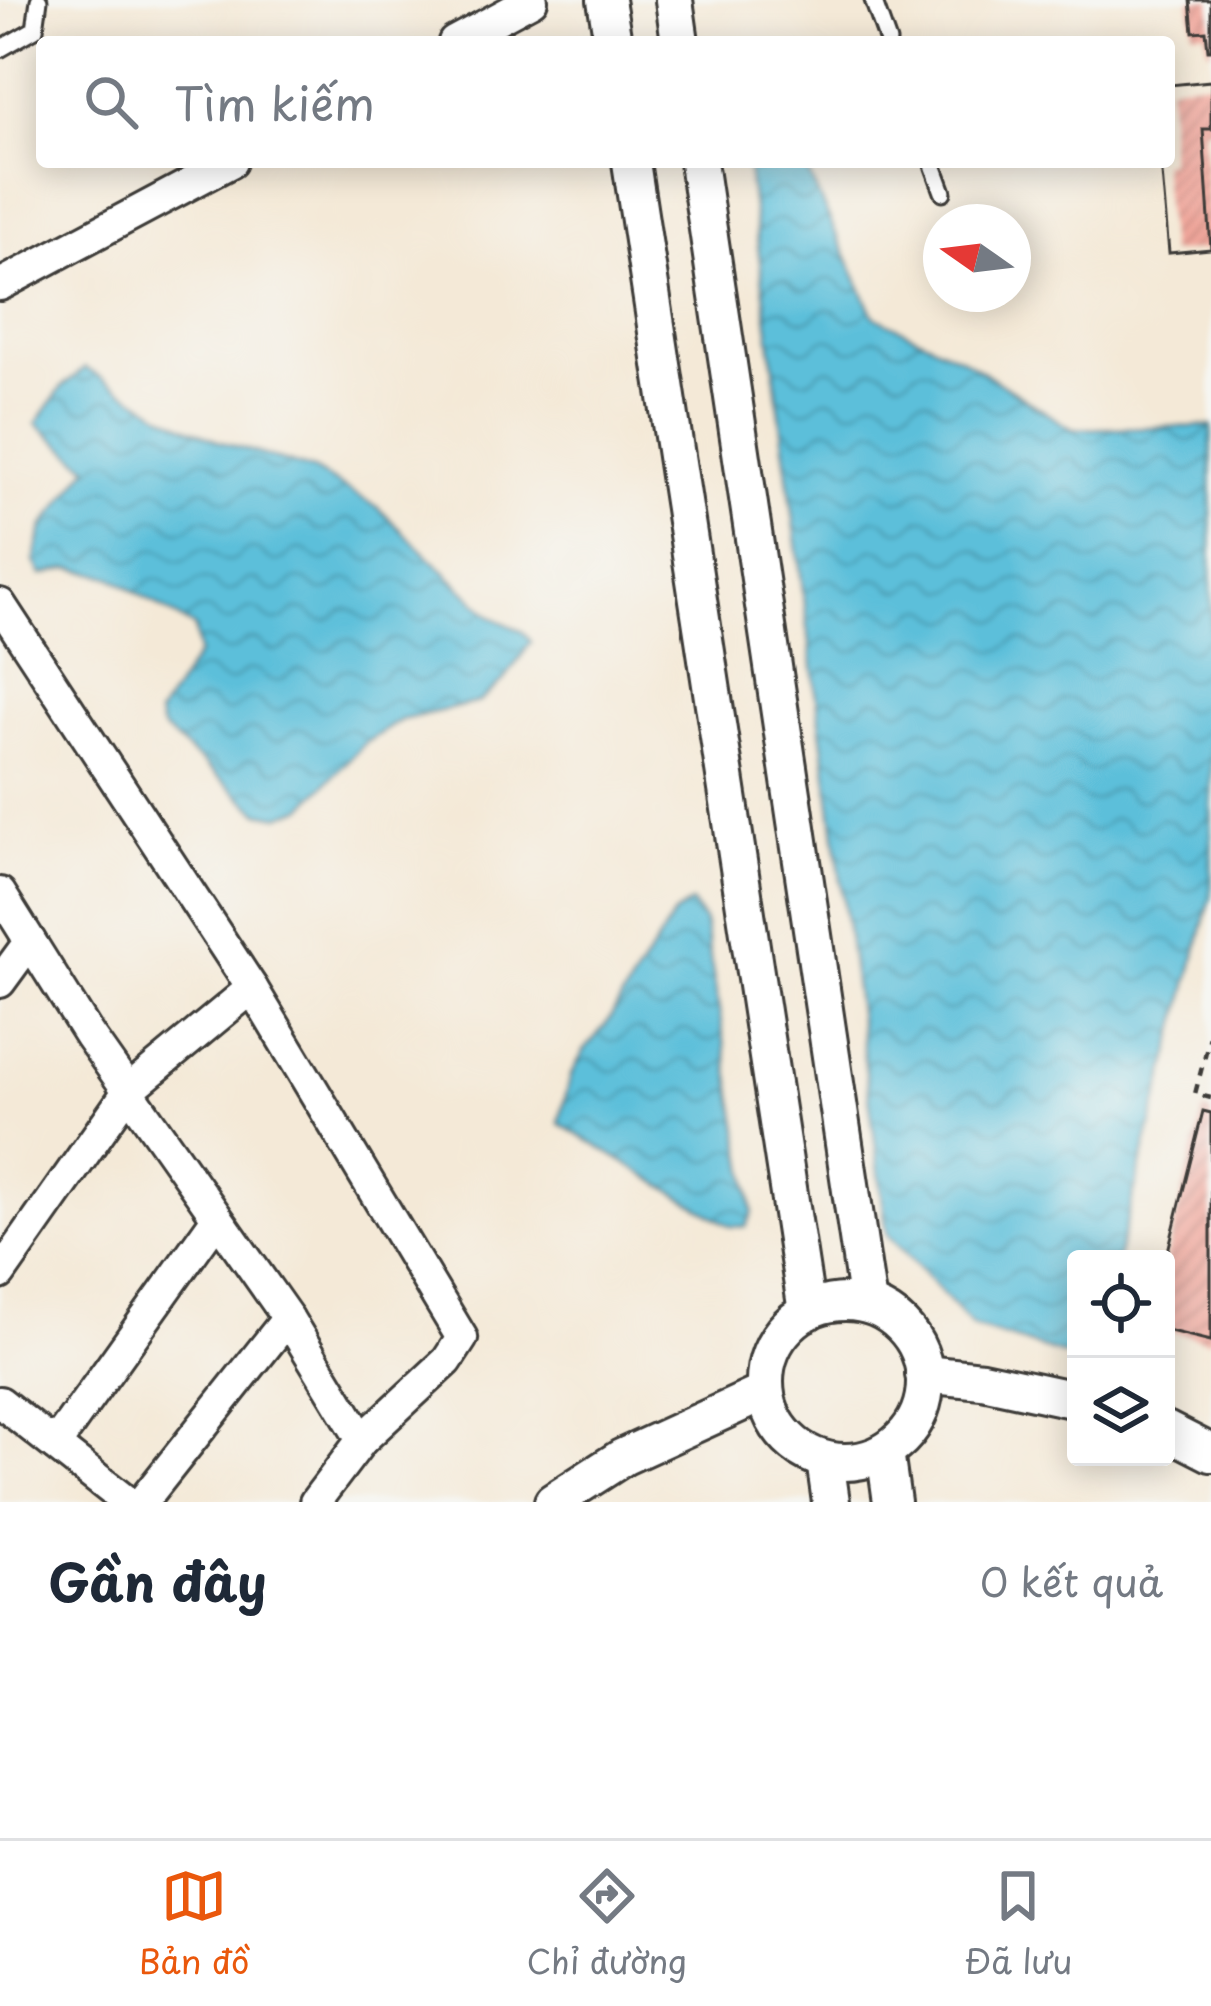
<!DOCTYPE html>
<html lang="vi">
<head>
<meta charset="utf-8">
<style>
	body { margin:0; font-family:"Playpen Sans",sans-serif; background:#f2f2f3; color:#1f2937 }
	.controls { position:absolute; right:36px; bottom:36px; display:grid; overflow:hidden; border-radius:12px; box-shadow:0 6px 30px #0003 }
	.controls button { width:108px; height:108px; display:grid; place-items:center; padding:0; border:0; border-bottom:3px solid #e0e1e3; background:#fff; color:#1f2937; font:60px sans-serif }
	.compass { position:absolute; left:923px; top:204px; width:108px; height:108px; border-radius:50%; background:#fff; box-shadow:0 6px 30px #0003; rotate:284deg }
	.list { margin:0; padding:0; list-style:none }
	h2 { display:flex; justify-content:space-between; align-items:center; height:156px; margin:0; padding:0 48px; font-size:51px }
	h2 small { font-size:39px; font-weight:400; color:#747a83 }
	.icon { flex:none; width:66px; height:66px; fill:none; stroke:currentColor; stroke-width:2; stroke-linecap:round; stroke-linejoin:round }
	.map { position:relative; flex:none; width:1211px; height:1502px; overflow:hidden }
	.search { position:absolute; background:#fff; box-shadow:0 6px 30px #0003; left:36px; right:36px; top:36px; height:132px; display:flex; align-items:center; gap:30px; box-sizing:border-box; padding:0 42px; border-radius:12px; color:#747a83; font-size:45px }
	.sheet { height:336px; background:#fff }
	nav { display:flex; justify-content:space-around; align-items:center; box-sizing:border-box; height:168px; border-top:3px solid #e0e1e3; background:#fff; font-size:33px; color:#747a83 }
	nav a { display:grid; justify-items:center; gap:6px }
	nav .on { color:#ea580c }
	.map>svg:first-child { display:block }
	.water { fill:url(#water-waves); stroke:#3c6e7b; stroke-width:3 }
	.building { fill:url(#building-hatch) }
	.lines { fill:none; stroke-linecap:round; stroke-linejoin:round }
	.service-casing { stroke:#3c3b38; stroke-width:21 }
	.minor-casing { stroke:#3c3b38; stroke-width:36 }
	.tertiary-casing { stroke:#3c3b38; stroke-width:42 }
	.path { stroke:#3c3b38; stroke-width:4.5; stroke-dasharray:9 9; stroke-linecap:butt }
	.service { stroke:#fff; stroke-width:15 }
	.minor { stroke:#fff; stroke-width:30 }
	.tertiary { stroke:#fff; stroke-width:36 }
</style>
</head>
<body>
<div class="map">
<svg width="1211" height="1502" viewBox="0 0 1211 1502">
	<defs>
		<pattern id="water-waves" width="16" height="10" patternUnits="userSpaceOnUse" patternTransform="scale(3)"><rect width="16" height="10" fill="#5cbfda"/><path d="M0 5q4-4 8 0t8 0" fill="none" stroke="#4b9ab0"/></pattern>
		<pattern id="building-hatch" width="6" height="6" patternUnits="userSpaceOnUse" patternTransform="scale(3)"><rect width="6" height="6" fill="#efa59a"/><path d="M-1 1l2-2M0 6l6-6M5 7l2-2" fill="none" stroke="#cc8d84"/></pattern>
	</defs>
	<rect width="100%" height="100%" fill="#f6f6f2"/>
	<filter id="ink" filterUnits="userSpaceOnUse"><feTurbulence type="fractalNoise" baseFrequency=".00833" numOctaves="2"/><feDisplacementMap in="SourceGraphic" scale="24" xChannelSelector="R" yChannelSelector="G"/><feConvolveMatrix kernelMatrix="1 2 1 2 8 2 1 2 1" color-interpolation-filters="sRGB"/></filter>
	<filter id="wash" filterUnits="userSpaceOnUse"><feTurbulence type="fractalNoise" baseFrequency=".004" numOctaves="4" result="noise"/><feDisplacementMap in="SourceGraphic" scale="48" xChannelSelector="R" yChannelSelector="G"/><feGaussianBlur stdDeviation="2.7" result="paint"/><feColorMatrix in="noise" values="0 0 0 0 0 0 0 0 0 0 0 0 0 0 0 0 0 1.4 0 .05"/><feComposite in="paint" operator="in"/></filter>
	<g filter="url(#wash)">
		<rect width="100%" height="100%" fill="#f4e9d7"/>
		<!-- water -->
		<g class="water">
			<path d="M747 162H803L874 316 963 359 1072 429 1211 426V896L1117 1259H1076V1352L1071 1357 973 1327 887 1234Z"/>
			<path d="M85 368 167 417 218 441 313 470 377 507 492 617 523 632 531 642 505 679 479 702 401 720 365 743 303 808 280 816 259 812 162 728 158 715 198 654 195 628 111 577 70 568 42 575 34 561 43 527 89 467 36 424 62 387Z"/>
			<path d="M691 903 704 921 753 1212 746 1227 730 1226 559 1123 571 1075 584 1051 607 1023 674 914Z"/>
		</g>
		<g id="blocks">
			<!-- building -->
			<g class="building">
				<path d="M1190 0H1211V50H1208L1206 31 1193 32Z"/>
				<path d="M1211 81V129H1203L1211 249 1169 253 1161 162H1169V85Z"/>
				<path d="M1203 1111 1211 1113V1341L1166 1330V1259Z"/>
			</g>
		</g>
	</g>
	<g filter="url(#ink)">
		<use href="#blocks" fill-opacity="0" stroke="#3c3b38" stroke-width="3"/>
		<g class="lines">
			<!-- service casing -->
			<g class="service-casing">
				<g id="service">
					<path d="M873 0 888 42"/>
					<path d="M0 49 35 29 39 0"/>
					<path d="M932 162 943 192"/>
				</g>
			</g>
			<!-- minor casing -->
			<g class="minor-casing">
				<g id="minor">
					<path d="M454 42 532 0"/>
					<path d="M0 285 231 162"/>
					<path d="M0 604 252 988 462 1338 447 1361 362 1440 315 1502"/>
					<path d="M0 893 89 1035 288 1318 362 1440"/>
					<path d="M0 982 30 941"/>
					<path d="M0 1274 129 1090 252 988"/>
					<path d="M0 1402 127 1502"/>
					<path d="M55 1445 217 1218"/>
					<path d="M142 1502 288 1318"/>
				</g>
			</g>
			<!-- tertiary casing -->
			<g class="tertiary-casing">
				<g id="tertiary">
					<path d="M606 0 613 42"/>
					<path d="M674 0 680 42"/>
					<path d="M631 162 807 1312"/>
					<path d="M698 162 868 1305"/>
					<circle cx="845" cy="1382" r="80"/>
					<path d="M924 1374 982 1380 1076 1400"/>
					<path d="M1166 1430 1211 1453"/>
					<path d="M885 1452 892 1502"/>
					<path d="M825 1460 831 1502"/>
					<path d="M553 1502 623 1457 765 1392"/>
				</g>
			</g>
			<!-- path -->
			<path class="path" d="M1211 1032 1195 1094 1211 1098"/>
			<!-- service -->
			<use href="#service" class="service"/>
			<!-- minor -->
			<use href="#minor" class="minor"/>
			<!-- tertiary -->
			<use href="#tertiary" class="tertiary"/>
		</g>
	</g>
</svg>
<div class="controls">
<button><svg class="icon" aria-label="locate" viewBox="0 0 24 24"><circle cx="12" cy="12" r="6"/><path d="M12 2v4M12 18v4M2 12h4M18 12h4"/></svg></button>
<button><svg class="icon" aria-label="layers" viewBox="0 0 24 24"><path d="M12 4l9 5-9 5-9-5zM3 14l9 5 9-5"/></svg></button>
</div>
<svg class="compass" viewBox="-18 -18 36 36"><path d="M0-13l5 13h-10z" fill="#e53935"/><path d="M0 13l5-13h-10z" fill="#747a83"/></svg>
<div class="search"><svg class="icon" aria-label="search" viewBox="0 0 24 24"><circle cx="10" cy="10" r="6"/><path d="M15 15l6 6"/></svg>Tìm kiếm</div>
</div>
<section class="sheet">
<h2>Gần đây<small>0 kết quả</small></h2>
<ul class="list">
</ul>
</section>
<nav>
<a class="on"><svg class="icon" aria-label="map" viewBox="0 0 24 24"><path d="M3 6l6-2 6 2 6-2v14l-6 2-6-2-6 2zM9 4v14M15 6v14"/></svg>Bản đồ</a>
<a><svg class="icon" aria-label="directions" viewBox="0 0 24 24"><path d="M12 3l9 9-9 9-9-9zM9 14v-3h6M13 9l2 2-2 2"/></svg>Chỉ đường</a>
<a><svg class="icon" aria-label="saved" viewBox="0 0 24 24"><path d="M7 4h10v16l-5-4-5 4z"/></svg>Đã lưu</a>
</nav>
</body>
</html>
